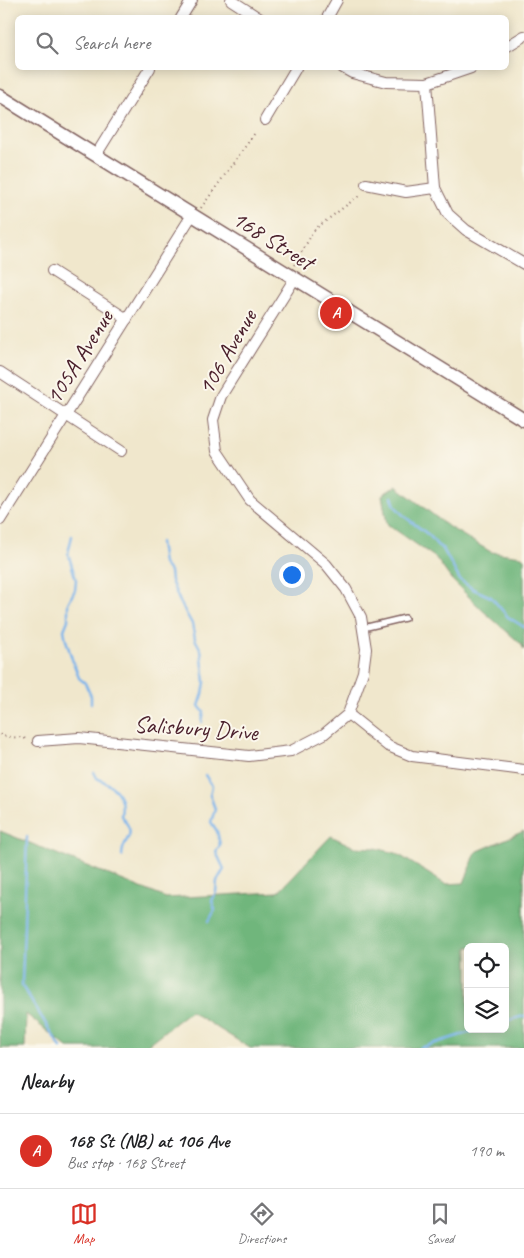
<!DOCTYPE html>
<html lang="en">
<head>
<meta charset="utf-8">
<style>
	body { margin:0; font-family:Caveat,sans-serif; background:#f2f2f2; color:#202124 }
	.controls { position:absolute; right:15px; bottom:15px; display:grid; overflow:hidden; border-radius:8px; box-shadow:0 2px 12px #0003 }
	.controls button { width:45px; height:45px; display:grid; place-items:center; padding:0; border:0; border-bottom:1px solid #e0e0e0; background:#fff; color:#202124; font:25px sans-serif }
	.you { position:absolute; left:291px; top:574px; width:18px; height:18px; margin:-12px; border:4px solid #fff; border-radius:50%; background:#1a73e8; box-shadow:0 0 0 8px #1a73e833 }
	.badge { display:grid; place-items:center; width:32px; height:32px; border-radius:50%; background:#d93025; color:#fff; font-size:16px; font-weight:700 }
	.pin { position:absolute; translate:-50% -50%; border:2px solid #fff; box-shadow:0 1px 5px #0006 }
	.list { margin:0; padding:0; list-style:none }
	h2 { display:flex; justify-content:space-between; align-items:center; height:65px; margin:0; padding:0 20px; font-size:21px }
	h2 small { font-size:16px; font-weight:400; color:#757577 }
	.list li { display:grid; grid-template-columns:32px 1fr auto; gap:15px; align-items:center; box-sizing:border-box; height:75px; padding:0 20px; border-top:1px solid #e0e0e0 }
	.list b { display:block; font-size:19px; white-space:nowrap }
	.list p { margin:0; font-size:16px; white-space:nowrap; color:#757577 }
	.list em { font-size:16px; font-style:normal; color:#757577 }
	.icon { flex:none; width:28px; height:28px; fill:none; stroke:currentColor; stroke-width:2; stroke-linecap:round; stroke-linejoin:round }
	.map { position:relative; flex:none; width:524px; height:1048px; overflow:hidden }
	.search { position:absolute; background:#fff; box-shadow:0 2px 12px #0003; left:15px; right:15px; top:15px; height:55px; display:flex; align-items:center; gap:12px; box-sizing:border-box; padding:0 18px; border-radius:8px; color:#757577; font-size:19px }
	.sheet { height:140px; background:#fff }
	nav { display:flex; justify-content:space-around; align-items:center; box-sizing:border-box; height:70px; border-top:1px solid #e0e0e0; background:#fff; font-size:14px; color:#757577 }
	nav a { display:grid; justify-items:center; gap:2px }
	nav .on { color:#d93025 }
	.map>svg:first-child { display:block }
	.forest { fill:#6fb67b; stroke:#5c6a53; fill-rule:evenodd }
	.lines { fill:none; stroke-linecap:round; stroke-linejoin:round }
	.stream { stroke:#7ab4eb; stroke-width:2.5 }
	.service-casing { stroke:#846563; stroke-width:8 }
	.minor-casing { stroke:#846563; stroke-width:12 }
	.tertiary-casing { stroke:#846563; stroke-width:15 }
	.path { stroke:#846563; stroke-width:2; stroke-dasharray:1 4; stroke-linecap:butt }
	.service { stroke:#fff; stroke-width:5 }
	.minor { stroke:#fff; stroke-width:10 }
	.tertiary { stroke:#fff; stroke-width:12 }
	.labels { text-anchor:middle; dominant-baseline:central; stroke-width:4; stroke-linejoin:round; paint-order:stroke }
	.street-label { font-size:24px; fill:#4a1f2b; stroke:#fbf7ec }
</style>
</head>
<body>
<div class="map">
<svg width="524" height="1048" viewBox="0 0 524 1048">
	<rect width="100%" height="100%" fill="#fbf7ec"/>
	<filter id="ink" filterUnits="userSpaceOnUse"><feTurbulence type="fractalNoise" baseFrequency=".02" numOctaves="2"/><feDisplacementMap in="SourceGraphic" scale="10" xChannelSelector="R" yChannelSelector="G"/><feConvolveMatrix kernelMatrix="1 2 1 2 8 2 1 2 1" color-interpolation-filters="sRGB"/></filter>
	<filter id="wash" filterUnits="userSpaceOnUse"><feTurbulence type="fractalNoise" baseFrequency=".0096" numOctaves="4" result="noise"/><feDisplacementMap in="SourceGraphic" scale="20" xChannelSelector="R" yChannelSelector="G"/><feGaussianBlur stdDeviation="1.12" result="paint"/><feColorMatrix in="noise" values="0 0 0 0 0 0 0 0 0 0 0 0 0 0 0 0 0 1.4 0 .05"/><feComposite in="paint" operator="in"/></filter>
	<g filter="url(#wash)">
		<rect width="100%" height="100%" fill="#f0e7cc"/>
		<!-- forest -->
		<g class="forest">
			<path d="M396 486 449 527 491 552 522 556 524 558V650L521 644 481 609 451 579 436 558 387 524 382 495Z"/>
			<path d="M0 831 166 898 278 892 331 836 354 847 375 848 396 853 445 884 464 883 476 852 524 831V1048H250L190 1011 143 1048H68L26 1014 25 1048H0ZM468 947H505V1029H468Z"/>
		</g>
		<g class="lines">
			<!-- stream -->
			<g class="stream">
				<path d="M392 497 395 506 404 516 430 536 437 545 443 549 460 580 473 589 491 597 508 617 524 627"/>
				<path d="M72 536 68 553 76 580 75 590 68 603V620L64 630 66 640 72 659 79 678 85 683 91 696V703"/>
				<path d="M160 542 163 564 170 572 171 581 180 602 192 624 195 639 201 650 205 682 203 694 199 706 204 712 202 722"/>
				<path d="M94 772 97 778C114 786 125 794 121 816 140 838 122 836 122 856"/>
				<path d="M205 775 212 786 210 795 215 809 211 822 217 831 220 845 216 852 224 869 217 881 216 892 212 901 215 910 209 921"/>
				<path d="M27 837 22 986 61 1048"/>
				<path d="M505 1021 524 1016"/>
				<path d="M420 1048 480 1029"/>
			</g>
		</g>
	</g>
	<g filter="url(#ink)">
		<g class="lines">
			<!-- service casing -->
			<g class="service-casing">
				<path id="service" d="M363 628 405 618"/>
			</g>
			<!-- minor casing -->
			<g class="minor-casing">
				<g id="minor">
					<path d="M231 0 259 18"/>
					<path d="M181 18 192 0"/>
					<path d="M327 18 337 0"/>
					<path d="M506 47 524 36"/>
					<path d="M343 68 352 73 386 82 427 83 471 68"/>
					<path d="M427 83 435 188 448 214 466 230 524 264"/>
					<path d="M265 120 296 68"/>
					<path d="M96 155 150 68"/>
					<path d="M366 184 406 192 435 188"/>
					<path d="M52 271 127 319"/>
					<path d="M0 372 121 451"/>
					<path d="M0 520 192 215"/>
					<path d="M348 714 388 746 412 756 524 770"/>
					<path d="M38 741 79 738 249 756 291 751 324 734 348 714 363 672 366 649 361 617 346 589 326 564 250 500 217 451 213 420 221 396 295 278"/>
				</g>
			</g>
			<!-- tertiary casing -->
			<g class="tertiary-casing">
				<path id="tertiary" d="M0 96 524 420"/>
			</g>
			<!-- path -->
			<g class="path">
				<path d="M201 208 255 133"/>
				<path d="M294 265 315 229 360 195"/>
				<path d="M0 734 3 736 29 739"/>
			</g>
			<!-- service -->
			<use href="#service" class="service"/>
			<!-- minor -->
			<use href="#minor" class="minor"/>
			<!-- tertiary -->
			<use href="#tertiary" class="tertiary"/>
		</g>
	</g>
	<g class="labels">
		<!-- street labels -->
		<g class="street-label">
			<text transform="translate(273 240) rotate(32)">168 Street</text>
			<text transform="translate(227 352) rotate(-60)">106 Avenue</text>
			<text transform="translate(79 357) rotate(-58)">105A Avenue</text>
			<text transform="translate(196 728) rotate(4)">Salisbury Drive</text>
		</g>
	</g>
</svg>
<div class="controls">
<button><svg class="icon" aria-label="locate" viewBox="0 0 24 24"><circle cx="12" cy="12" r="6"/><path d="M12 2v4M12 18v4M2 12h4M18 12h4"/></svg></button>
<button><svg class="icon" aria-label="layers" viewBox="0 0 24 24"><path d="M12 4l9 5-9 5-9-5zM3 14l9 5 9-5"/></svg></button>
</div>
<div class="you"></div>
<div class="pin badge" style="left:336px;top:313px">A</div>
<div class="search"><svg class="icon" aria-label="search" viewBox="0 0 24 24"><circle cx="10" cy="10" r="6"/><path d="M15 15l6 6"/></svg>Search here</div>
</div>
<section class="sheet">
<h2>Nearby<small></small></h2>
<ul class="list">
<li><span class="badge">A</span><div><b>168 St (NB) at 106 Ave</b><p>Bus stop · 168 Street</p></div><em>190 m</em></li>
</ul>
</section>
<nav>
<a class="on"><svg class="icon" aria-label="map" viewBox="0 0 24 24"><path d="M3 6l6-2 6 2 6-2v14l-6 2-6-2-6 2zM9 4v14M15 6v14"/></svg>Map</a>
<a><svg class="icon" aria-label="directions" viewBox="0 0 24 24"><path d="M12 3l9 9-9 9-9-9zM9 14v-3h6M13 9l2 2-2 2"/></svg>Directions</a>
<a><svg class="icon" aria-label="saved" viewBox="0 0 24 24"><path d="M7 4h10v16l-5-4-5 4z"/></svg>Saved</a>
</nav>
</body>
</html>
